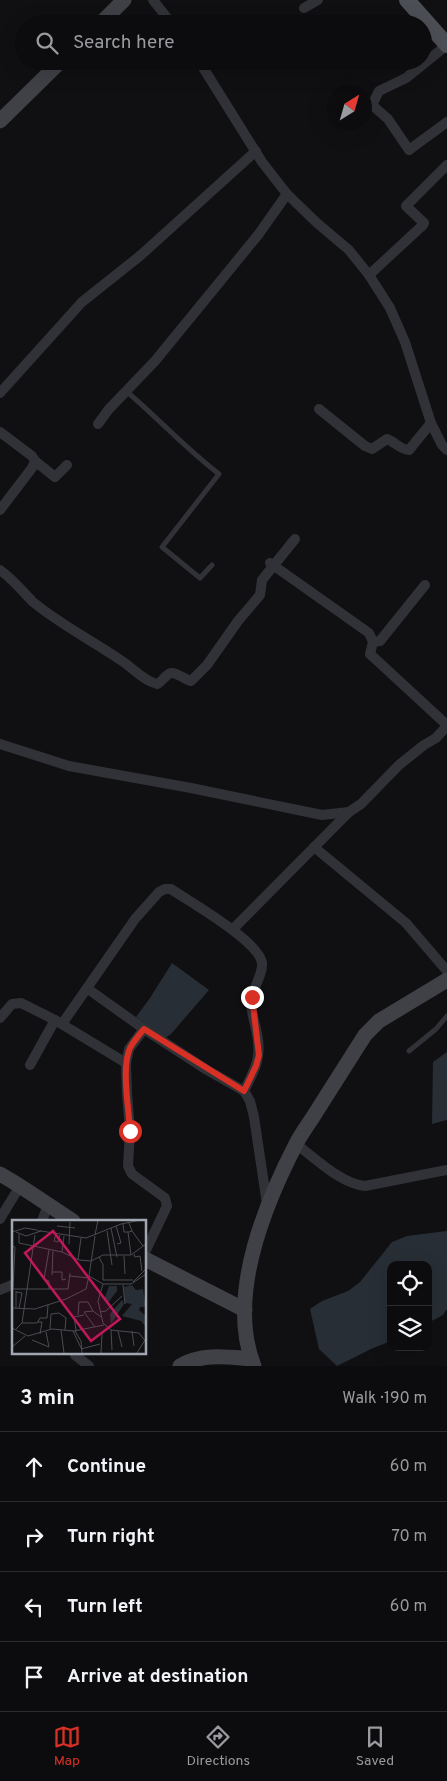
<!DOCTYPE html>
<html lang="en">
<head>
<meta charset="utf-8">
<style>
	body { margin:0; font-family:Overpass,sans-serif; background:#1a1a1c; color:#f1f3f6 }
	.controls { position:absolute; right:15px; bottom:15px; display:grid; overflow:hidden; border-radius:10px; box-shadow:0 5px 20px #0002 }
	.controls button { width:45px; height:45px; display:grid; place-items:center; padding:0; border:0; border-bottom:1px solid #2c2c2e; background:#0c0c0e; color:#f1f3f6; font:25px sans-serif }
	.compass { position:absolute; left:327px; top:85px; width:45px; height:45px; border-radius:50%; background:#0c0c0e; box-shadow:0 5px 20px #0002; rotate:37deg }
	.stop { position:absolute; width:15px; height:15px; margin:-11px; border:4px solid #d93025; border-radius:50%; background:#fff }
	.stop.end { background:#d93025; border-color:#fff; box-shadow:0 1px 5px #0008 }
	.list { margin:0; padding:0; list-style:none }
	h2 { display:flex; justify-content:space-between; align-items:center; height:65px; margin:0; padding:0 20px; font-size:21px }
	h2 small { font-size:16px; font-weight:400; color:#9a9b9e }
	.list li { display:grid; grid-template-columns:32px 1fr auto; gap:15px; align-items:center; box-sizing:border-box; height:70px; padding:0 20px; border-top:1px solid #2c2c2e }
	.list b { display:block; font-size:19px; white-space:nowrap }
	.list em { font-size:16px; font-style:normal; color:#9a9b9e }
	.icon { flex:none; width:28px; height:28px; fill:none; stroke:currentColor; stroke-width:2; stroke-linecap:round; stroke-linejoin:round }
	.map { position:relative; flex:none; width:447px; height:1366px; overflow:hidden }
	.search { position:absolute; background:#0c0c0e; box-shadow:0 5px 20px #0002; left:15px; right:15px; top:15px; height:55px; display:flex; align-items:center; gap:12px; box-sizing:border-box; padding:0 18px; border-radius:28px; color:#9a9b9e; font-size:19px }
	.sheet { height:345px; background:#0c0c0e }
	nav { display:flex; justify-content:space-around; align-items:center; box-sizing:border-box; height:70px; border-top:1px solid #2c2c2e; background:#0c0c0e; font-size:14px; color:#9a9b9e }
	nav a { display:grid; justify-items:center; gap:2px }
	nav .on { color:#d93025 }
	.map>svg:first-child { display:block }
	.water { fill:#272e35 }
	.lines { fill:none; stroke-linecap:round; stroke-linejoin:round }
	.lane { stroke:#313237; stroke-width:5 }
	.street { stroke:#313237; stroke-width:10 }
	.secondary { stroke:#3f4147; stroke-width:15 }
	.primary { stroke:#4d4f56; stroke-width:16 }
	.route { stroke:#d93025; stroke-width:6 }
	.inset-road { fill:none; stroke:#4a4c52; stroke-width:1 }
	.view { fill:#c2185b; fill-opacity:0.15; stroke:#c2185b; stroke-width:2.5 }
	.inset-edge { fill:none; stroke:#a1a6b3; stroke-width:2.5 }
</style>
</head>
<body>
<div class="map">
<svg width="447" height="1366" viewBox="0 0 447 1366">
	<rect width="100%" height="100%" fill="#101012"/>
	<!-- water -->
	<g class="water">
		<path d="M172 963 209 990 171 1034 165 1038 136 1017 150 998Z"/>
		<path d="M447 1052V1120L432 1124 433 1062Z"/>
		<path d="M447 1231V1309L443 1315 428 1323V1265H391V1341L371 1349 337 1366 319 1349 310 1309 322 1301 348 1291 360 1282 392 1242 407 1236Z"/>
	</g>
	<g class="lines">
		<!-- lane -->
		<g class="lane">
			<path d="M126 391C158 418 186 449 219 474L162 547 200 578 212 565"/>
			<path d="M409 1051 436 1029 447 1016"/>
		</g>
		<!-- street -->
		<g class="street">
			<path d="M153 0 172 24"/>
			<path d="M304 8 318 0"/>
			<path d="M447 45 406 78 379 91 372 105 388 119 409 150 447 122"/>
			<path d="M199 61 262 162 287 194 317 223 349 250 369 275 390 308 405 342 431 423 442 445 447 450"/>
			<path d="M369 275 423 225 424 223 406 206 447 165"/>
			<path d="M0 393 82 302 141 255 256 151"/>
			<path d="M319 409 365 446 372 449 387 439C395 442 401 450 409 450L431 423"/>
			<path d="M98 424 109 409 155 361 258 235 287 194"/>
			<path d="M0 432 32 456 35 461 32 468 0 510"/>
			<path d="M35 461 55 477 67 465"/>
			<path d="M270 563 369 633 373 642 370 654 447 725"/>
			<path d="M0 570C13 579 22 591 33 602 61 625 93 641 122 661 134 669 144 681 157 684 162 682 166 674 171 673 177 672 185 680 191 681L207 665 238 621 260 595 262 580 295 539"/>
			<path d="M373 642 380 641 425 585"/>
			<path d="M0 744 69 766 191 788 322 815 349 812 361 804 399 765 424 745 436 738 447 726"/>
			<path d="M314 847 406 923 447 971"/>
			<path d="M233 929 349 812"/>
			<path d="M88 989 144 1029"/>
			<path d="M0 1018 12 1004 21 1003 55 1020 126 1063"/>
			<path d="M62 1024 135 919 159 892 165 889H171C190 902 259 941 262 963 263 977 251 989 251 1003 252 1020 261 1038 258 1056 257 1068 249 1080 244 1091"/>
			<path d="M30 1065 55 1020"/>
			<path d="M296 1144C315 1158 341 1184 365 1186L447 1170"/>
			<path d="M0 1219 20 1186"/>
			<path d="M42 1221 48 1205"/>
			<path d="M145 1252 167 1206 165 1198 132 1174 128 1166 130 1131 127 1094 126 1063 129 1049 144 1029 207 1070 244 1091 250 1101 254 1117 267 1204"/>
			<path d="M0 1290 14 1284"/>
			<path d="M75 1355 89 1366"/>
		</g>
		<!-- secondary -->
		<g class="secondary">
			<path d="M100 24 124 0"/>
			<path d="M0 121 61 61"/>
			<path d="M0 1174C25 1188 48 1205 73 1221"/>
			<path d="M145 1259 245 1310"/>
			<path d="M180 1366C202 1353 227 1357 251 1359"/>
			<path d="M254 1366C227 1298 264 1206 296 1144 302 1132 311 1121 318 1109 334 1084 349 1060 365 1035L379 1021 447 980"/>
		</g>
		<!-- primary -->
		<path class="primary" d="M407 0 447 45"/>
	</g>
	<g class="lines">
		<!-- route -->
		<path class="route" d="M130 1131C129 1109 121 1068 130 1048 133 1042 139 1035 144 1029L244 1091 256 1066 259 1055 252 997"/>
	</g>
	<!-- overview -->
	<g transform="translate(12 1220)">
		<rect width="134" height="134" fill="#101012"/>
		<path d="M120 65 124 70 131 69 134 87H128L127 90 134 96V107L129 101 110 96 120 84 113 83 112 67ZM97 66H105V71L95 84 92 80ZM110 80 112 84 99 104 98 94Z" fill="#272e35"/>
		<path class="inset-road" d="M111 4 112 12H117L120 11 117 3M45 6 63 8M104 6 109 23 105 24M99 8 105 37M29 11 74 18 109 4 129 0M95 11 100 45M120 11 131 26M0 12 13 8 25 10M4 12 14 16 29 11H25M116 12 119 35M7 14V23L50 32 67 40 79 41 91 35H119L134 24M44 14 42 21 46 22 48 15M83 15 86 0M83 16 77 56 91 64 86 81 91 103 99 110 127 113 134 122M57 24 58 2M0 26 3 27 1 69M50 32 52 16M122 34 123 37 128 36 130 51M112 36 113 54M87 37 91 45V60M66 40 69 18M40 52H50V60L54 59M40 55 41 31M58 56 77 58M91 60H121M121 62 134 49M91 64H119L134 54M111 65 113 84M0 69H37V61L32 59 37 30M37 69H56L58 53M4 71V88M4 72 10 73 7 88M0 88 23 89 54 79 74 69 77 56M88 92 94 91 110 76M66 95 67 82H76L81 91M26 102H30L28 114M10 103H25L28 98H35L36 85M83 107 72 92 81 91 89 97M0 108 16 116 40 109 62 111 92 105M38 109 39 94 47 93 54 98 53 110M3 110 10 103 23 15M49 110 52 133M64 110 62 97 72 95M99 110 100 130M61 111 70 130M63 111 69 121 70 133M106 111 110 127M120 111 122 126M20 120 37 127 34 112M0 127 13 116M69 129 88 124M89 133 90 114 95 108M125 133 133 120"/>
		<path class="view" d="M41 11 108 99 79 121 13 33Z"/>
		<rect width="134" height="134" class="inset-edge"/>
	</g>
</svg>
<div class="controls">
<button><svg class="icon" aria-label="locate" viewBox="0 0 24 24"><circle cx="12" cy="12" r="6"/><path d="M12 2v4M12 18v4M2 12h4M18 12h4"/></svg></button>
<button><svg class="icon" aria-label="layers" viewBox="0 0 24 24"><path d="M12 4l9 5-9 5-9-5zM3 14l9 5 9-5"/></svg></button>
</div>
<svg class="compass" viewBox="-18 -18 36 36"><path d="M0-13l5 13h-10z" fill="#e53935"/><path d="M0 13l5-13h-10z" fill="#9a9b9e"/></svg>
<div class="stop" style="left:130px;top:1131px"></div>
<div class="stop end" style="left:252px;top:997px"></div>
<div class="search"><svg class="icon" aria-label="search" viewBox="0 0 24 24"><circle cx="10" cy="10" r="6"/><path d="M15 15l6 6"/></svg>Search here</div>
</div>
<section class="sheet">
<h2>3 min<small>Walk · 190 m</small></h2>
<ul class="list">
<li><svg class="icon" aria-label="ahead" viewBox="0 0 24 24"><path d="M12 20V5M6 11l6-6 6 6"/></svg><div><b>Continue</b></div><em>60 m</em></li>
<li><svg class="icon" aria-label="right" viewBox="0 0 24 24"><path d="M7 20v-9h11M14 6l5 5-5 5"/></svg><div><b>Turn right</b></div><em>70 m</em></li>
<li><svg class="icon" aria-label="left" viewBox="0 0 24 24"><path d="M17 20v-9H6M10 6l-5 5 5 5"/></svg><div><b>Turn left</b></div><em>60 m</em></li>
<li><svg class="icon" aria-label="arrive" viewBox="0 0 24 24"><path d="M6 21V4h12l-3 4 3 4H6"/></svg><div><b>Arrive at destination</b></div></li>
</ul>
</section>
<nav>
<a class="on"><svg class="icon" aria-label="map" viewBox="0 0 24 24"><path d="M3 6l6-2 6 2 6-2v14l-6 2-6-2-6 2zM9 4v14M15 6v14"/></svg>Map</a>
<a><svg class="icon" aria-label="directions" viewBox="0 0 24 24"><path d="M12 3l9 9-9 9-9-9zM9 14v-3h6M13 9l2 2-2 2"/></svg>Directions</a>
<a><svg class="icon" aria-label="saved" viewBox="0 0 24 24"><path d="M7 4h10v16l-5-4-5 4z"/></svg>Saved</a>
</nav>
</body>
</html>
